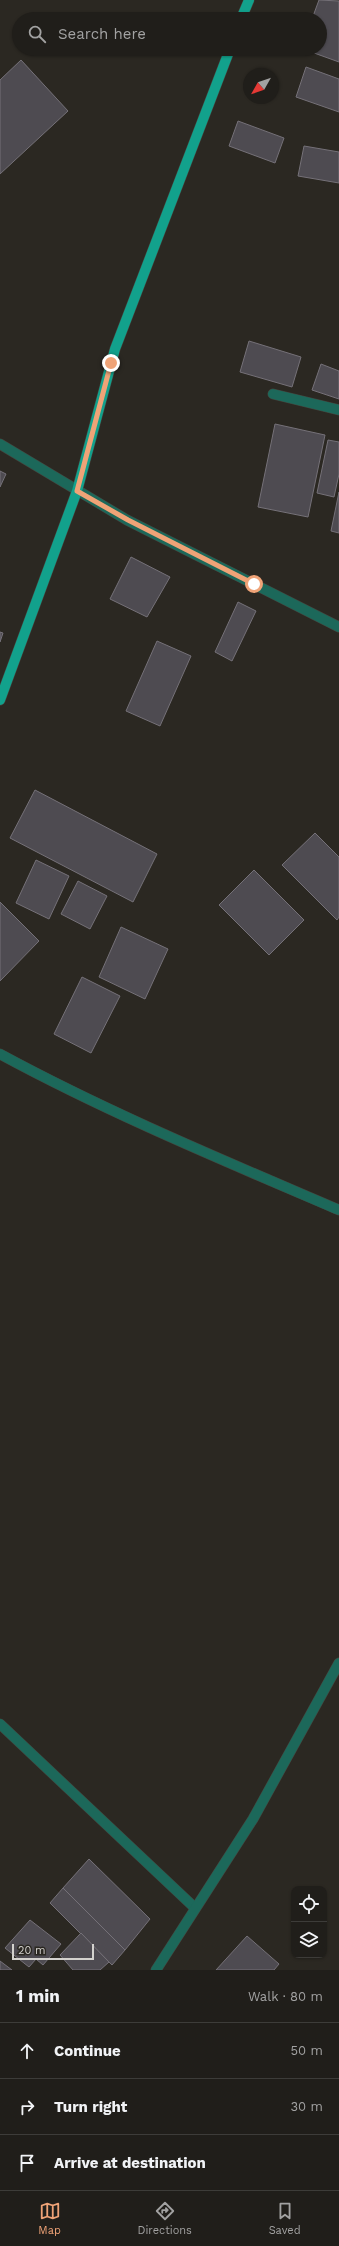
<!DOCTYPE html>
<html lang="en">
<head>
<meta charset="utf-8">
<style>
	body { margin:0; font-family:"Work Sans",sans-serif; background:#2d2b27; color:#f1f3f6 }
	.controls { position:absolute; right:12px; bottom:12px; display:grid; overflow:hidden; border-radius:8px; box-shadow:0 1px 3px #0004 }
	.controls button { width:36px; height:36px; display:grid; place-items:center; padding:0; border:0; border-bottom:1px solid #3d3c39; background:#201e1a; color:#f1f3f6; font:20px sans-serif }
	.compass { position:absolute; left:243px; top:68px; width:36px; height:36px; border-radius:50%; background:#201e1a; box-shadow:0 1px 3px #0004; rotate:230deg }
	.scale { position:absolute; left:12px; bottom:10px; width:82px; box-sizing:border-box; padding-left:4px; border:2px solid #d3d1cd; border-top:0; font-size:11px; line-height:14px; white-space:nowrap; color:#d3d1cd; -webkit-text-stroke:3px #2b2822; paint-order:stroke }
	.stop { position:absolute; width:12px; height:12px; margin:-9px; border:3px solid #efa377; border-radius:50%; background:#fff }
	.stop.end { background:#efa377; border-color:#fff; box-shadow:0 1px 4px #0008 }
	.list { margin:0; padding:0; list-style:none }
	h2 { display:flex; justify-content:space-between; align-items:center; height:52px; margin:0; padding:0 16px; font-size:17px }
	h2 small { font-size:13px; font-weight:400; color:#a2a2a2 }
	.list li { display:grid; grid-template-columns:26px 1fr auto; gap:12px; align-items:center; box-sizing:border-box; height:56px; padding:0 16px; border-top:1px solid #3d3c39 }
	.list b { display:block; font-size:15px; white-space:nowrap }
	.list em { font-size:13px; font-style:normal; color:#a2a2a2 }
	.icon { flex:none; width:22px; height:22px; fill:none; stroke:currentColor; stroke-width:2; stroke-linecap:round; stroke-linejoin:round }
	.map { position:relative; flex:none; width:339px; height:1970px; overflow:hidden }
	.search { position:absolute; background:#201e1a; box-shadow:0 1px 3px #0004; left:12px; right:12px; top:12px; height:44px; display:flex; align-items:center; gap:10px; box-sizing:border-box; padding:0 14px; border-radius:22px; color:#a2a2a2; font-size:15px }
	.sheet { height:220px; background:#201e1a }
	nav { display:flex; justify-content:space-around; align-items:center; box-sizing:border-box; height:56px; border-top:1px solid #3d3c39; background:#201e1a; font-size:11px; color:#a2a2a2 }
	nav a { display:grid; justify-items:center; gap:2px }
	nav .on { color:#efa377 }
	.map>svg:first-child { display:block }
	.building { fill:#4e4b51; stroke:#757178 }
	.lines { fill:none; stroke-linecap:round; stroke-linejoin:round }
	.minor-casing { stroke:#46433d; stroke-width:11 }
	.major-casing { stroke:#46433d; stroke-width:11 }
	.minor { stroke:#1c685a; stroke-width:10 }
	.major { stroke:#12a18c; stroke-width:10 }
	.route { stroke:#efa377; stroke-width:5 }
</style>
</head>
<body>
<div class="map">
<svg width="339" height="1970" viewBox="0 0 339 1970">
	<rect width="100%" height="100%" fill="#2b2822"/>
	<!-- building -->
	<g class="building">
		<path d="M319 0 339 1V62L303 49H320V19H312Z"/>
		<path d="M21 60 68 111 0 174V80Z"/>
		<path d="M306 67 339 79V112L296 97Z"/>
		<path d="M238 121 284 138 275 163 229 146Z"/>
		<path d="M304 146 339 152V183L298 176Z"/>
		<path d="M249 341 301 357 292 387 240 372Z"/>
		<path d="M321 364 339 371V399L312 390Z"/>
		<path d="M275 424 325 435 308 517 258 507Z"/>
		<path d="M328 440 339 442V474L334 497 317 493Z"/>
		<path d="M0 471 6 474 0 487Z"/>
		<path d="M339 492V533L331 531Z"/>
		<path d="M131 557 170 577 147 617 110 599Z"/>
		<path d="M238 602 256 611 232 661 215 652Z"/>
		<path d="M0 632 3 633 0 642Z"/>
		<path d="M157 641 191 656 160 726 126 711Z"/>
		<path d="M35 790 157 854 133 902 10 838Z"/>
		<path d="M315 833 339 857V917L337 920 282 865Z"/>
		<path d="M36 860 69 876 49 919 16 903Z"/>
		<path d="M254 870 304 920 269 955 219 905Z"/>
		<path d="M78 881 107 896 90 929 61 914Z"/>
		<path d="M0 902 39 941 0 981Z"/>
		<path d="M121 927 168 949 145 999 99 977Z"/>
		<path d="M82 977 120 996 91 1053 54 1034Z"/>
		<path d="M89 1859 150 1919 125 1950 63 1888Z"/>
		<path d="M63 1888 125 1950 112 1965 50 1903Z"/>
		<path d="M30 1920 61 1944 43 1965 36 1959 29 1967 5 1948Z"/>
		<path d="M81 1933 109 1962 100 1970H73L60 1955Z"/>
		<path d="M247 1936 279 1964 274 1970H216Z"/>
		<path d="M0 1961 12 1970H0Z"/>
	</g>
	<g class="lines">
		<!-- minor casing -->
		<g class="minor-casing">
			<g id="minor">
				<path d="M273 394 339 410"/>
				<path d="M0 444 127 520 339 627"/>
				<path d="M0 1054C109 1113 225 1161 339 1210"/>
				<path d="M0 1724 195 1908"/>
				<path d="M156 1970 253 1819 339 1663"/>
			</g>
		</g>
		<!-- major casing -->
		<g class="major-casing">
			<g id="major">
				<path d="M241 19 249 0"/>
				<path d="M0 700 77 491 115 349 230 49"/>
			</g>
		</g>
		<!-- minor -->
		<use href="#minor" class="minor"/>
		<!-- major -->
		<use href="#major" class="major"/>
	</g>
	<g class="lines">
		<!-- route -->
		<path class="route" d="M111 363 77 491 128 520 254 584"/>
	</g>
</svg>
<div class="controls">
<button><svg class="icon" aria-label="locate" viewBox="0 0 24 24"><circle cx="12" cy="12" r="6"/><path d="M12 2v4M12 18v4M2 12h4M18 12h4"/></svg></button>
<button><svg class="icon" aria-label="layers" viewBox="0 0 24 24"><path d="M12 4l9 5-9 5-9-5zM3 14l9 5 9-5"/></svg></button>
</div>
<svg class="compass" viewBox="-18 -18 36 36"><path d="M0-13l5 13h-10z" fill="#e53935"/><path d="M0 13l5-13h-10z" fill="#a2a2a2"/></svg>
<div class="scale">20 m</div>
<div class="stop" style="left:254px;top:584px"></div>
<div class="stop end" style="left:111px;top:363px"></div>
<div class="search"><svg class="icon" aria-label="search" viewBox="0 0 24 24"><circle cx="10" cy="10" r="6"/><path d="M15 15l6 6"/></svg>Search here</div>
</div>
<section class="sheet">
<h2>1 min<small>Walk · 80 m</small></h2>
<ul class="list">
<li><svg class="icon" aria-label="ahead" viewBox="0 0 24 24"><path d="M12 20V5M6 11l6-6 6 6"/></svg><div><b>Continue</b></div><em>50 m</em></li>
<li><svg class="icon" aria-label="right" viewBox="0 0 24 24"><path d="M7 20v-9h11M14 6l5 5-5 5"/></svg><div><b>Turn right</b></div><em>30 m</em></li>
<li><svg class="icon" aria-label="arrive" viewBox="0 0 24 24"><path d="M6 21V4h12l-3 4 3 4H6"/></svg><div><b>Arrive at destination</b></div></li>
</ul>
</section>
<nav>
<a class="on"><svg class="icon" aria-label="map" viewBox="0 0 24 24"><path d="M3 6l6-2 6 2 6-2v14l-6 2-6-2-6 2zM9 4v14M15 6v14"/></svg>Map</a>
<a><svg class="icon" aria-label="directions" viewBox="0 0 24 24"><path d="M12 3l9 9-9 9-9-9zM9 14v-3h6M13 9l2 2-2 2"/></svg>Directions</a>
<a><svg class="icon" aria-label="saved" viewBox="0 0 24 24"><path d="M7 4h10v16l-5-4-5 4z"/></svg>Saved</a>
</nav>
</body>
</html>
